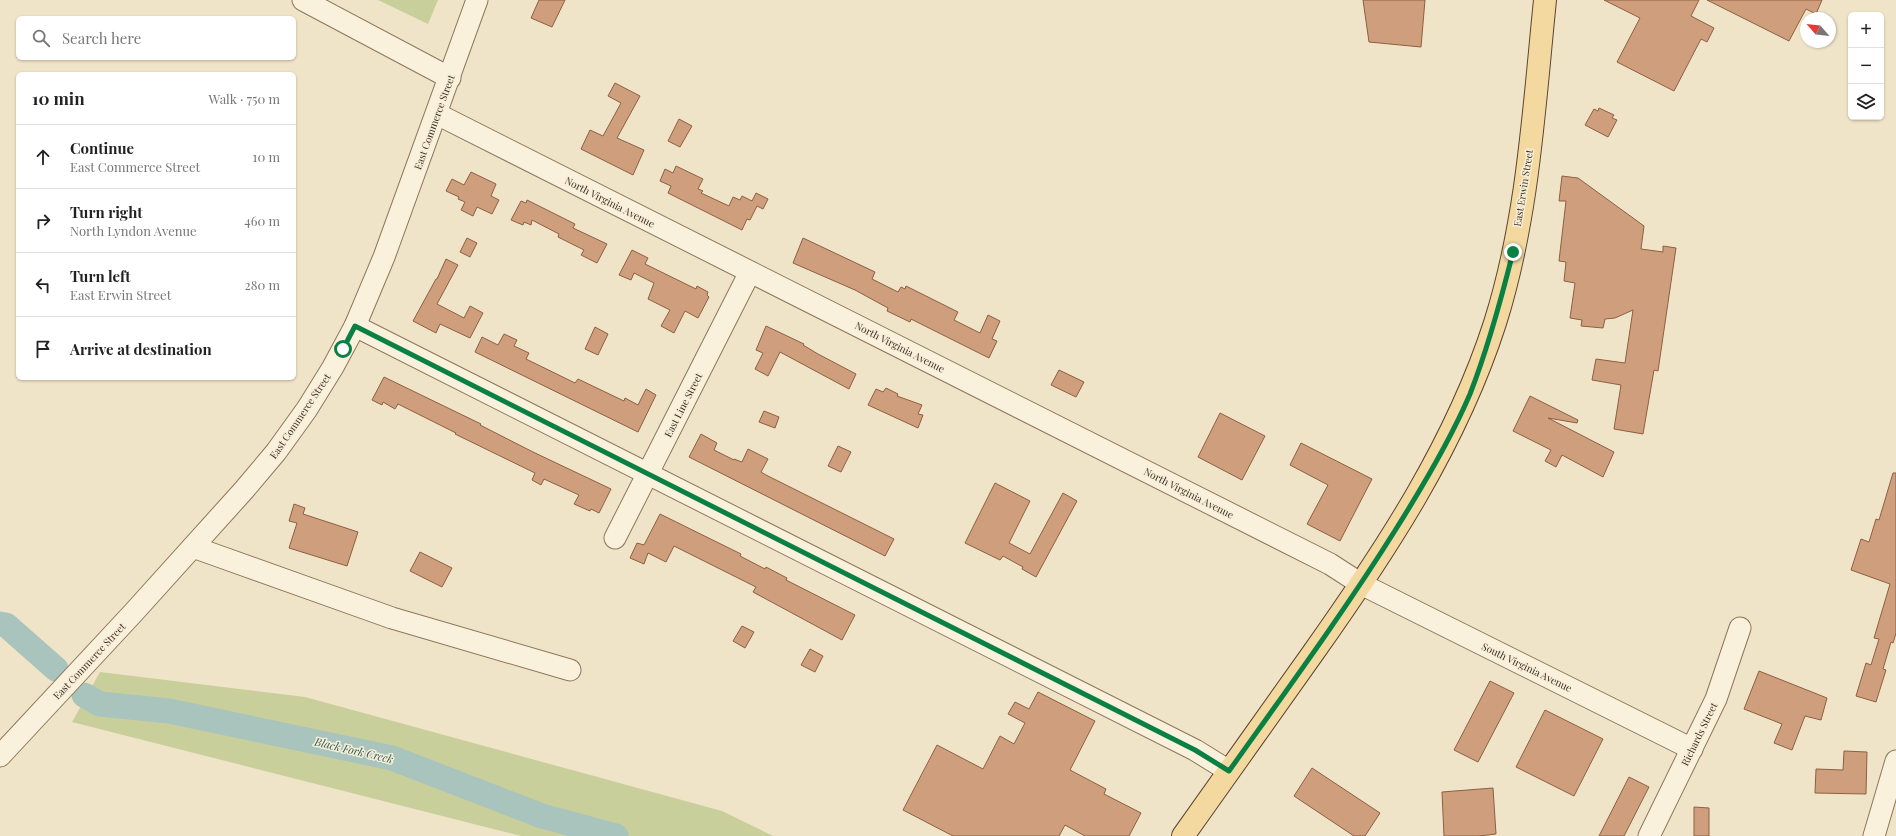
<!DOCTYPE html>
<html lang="en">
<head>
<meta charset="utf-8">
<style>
	body { margin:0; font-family:"Playfair Display",serif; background:#f2f2f2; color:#222 }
	.controls { position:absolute; right:12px; top:12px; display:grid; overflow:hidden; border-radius:6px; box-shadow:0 1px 3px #0004 }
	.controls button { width:36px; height:36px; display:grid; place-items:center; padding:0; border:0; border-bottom:1px solid #e0e0e0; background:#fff; color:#222; font:20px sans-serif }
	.compass { position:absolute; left:1800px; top:12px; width:36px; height:36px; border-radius:50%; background:#fff; box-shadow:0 1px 3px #0004; rotate:297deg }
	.stop { position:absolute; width:12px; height:12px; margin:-9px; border:3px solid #0b8043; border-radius:50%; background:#fff }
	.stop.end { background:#0b8043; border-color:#fff; box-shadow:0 1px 4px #0008 }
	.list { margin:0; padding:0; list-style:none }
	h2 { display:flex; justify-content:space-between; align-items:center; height:52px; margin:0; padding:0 16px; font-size:17px }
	h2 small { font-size:13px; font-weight:400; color:#767676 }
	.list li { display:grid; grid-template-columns:26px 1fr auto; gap:12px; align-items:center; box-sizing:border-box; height:64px; padding:0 16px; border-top:1px solid #e0e0e0 }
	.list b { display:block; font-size:15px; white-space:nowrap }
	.list p { margin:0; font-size:13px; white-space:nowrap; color:#767676 }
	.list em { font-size:13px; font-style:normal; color:#767676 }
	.icon { flex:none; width:22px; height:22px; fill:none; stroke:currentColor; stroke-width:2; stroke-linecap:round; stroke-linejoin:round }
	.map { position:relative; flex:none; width:1896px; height:836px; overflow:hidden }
	.search { position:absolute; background:#fff; box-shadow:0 1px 3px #0004; left:16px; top:16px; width:280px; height:44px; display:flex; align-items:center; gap:10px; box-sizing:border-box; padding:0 14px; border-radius:6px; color:#767676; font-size:15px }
	.panel { position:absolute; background:#fff; box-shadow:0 1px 3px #0004; left:16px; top:72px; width:280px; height:308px; border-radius:6px }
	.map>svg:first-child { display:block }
	.green { fill:#c9cf9b }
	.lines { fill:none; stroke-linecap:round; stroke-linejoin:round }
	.river { stroke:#a9c4bc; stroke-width:25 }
	.building { fill:#cf9f7d; stroke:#8d5f41 }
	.minor-casing { stroke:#8d765c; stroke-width:23 }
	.major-casing { stroke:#5b4430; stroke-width:24 }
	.minor { stroke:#faf1dc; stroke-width:21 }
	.major { stroke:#f3d9a0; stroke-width:22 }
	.route { stroke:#0b8043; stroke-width:5 }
	.labels { text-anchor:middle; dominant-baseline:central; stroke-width:3; stroke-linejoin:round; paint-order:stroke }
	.street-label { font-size:10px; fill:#3d2e20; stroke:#f7eed8 }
	.water-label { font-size:11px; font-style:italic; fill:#2f5d5a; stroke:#f7eed8 }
</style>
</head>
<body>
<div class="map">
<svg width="1896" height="836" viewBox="0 0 1896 836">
	<rect width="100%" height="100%" fill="#f0e4c8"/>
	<!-- green -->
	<g class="green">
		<path d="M378 0H438L428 24Z"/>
		<path d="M100 672 305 697 722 811 773 836H521L72 722Z"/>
	</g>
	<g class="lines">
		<!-- river -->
		<g class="river">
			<path d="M0 624 6 625 56 669"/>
			<path d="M84 695 100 704 169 711 392 758 542 816 616 836"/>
		</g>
	</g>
	<!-- building -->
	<g class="building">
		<path d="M539 0H565L552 27 531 18Z"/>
		<path d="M1363 0H1425L1421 47 1369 42Z"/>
		<path d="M1604 0H1699L1691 16 1714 28 1707 42 1701 39 1674 91 1617 62 1640 18Z"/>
		<path d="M1707 0H1822L1816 14 1806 9 1789 41Z"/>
		<path d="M615 83 640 96 617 138 644 150 633 175 581 149 590 130 603 136 621 103 608 96Z"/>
		<path d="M1599 108 1614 115 1612 118 1617 120 1608 137 1585 125 1594 109 1598 111Z"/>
		<path d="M679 119 692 126 680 147 668 141Z"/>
		<path d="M676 166 703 179 698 189 703 191 701 193 729 206 733 197 740 200 742 196 752 201 756 193 768 199 763 209 757 206 750 220 747 219 742 230 668 193 671 186 660 181 665 169 673 173Z"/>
		<path d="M471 172 496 184 491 196 499 200 492 214 477 207 473 216 461 210 465 202 458 199 459 197 446 191 452 179 464 185Z"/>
		<path d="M1562 176 1578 178 1644 226 1641 249 1663 252V246L1676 248 1658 371 1654 370 1643 434 1614 429 1621 385 1592 380 1596 359 1625 363 1633 310 1615 318 1605 319 1603 328 1581 326 1582 320 1570 318 1575 283 1564 281 1566 262 1559 261 1566 201H1559Z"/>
		<path d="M527 200 575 224 573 228 607 244 597 263 581 255 584 250 558 237 559 234 532 220 531 225 524 222 523 225 511 220 521 201 526 203Z"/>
		<path d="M467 238 477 243 470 257 460 252Z"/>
		<path d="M803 238 875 272 872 279 898 292 901 287 905 289 906 286 958 312 954 320 980 333 988 315 1000 321 992 339 997 341 989 358 911 319 910 322 887 311 888 308 855 290 793 263Z"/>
		<path d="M632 250 648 258 645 264 696 289 697 286 708 292 707 295 709 297 698 318 685 311 674 333 661 326 670 310 648 299 654 283 634 273 631 280 619 275Z"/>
		<path d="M446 259 458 265 437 304 464 318 470 306 483 313 470 338 440 324 436 333 413 321 436 279H437Z"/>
		<path d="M766 326 804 344 803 345 818 354 856 374 849 389 780 352 768 376 755 369 763 353 756 350Z"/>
		<path d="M595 327 608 334 598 355 585 349Z"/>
		<path d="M504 334 517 340 514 346 529 353 526 359 575 383 578 379 624 401 625 398 638 405 646 389 656 395 638 432 475 352 482 337 498 345Z"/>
		<path d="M1059 370 1084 382 1076 397 1051 385Z"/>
		<path d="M384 377 481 424 480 425 533 452 611 489 599 513 591 509 590 511 574 504 579 495 544 479 541 485 532 480 535 473 455 434 456 433 398 404 395 409 383 402 382 405 372 400Z"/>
		<path d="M886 388 898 394 897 396 922 405 918 414 923 415 918 428 868 405 876 389 883 392Z"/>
		<path d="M1530 396 1578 420 1577 423 1548 418 1614 452 1603 477 1562 455 1556 467 1545 461 1551 450 1513 431Z"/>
		<path d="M764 411 779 417 775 428 759 422Z"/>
		<path d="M1220 413 1265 436 1242 480 1198 457Z"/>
		<path d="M701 434 717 443 714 450 734 460V459L742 462 748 449 768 459 761 472 766 475 894 539 885 556 689 457Z"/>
		<path d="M1301 443 1372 479 1340 541 1307 524 1328 485 1290 465Z"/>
		<path d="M838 446 851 452 841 472 828 466Z"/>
		<path d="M1893 473H1896V633L1893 643 1891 642 1883 669 1886 670 1876 702 1856 696 1866 663 1871 665 1879 639 1874 638 1890 584 1851 570 1861 539 1869 542 1876 519 1879 520Z"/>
		<path d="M995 483 1030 501 1009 543 1030 554 1063 493 1077 501 1036 577 1022 569 1023 567 1003 556 1000 560 965 543Z"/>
		<path d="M294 504 305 508 303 514 358 532 347 566 289 548 297 523 289 521Z"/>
		<path d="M660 514 741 554 740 556 765 569 766 567 787 578 786 580 855 615 842 640 753 592 756 587 674 546 666 562 648 553 644 564 630 558 637 543 644 545Z"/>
		<path d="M420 552 452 568 442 587 410 571Z"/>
		<path d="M742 626 754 632 745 648 733 641Z"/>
		<path d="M810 649 823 656 815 672 801 665Z"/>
		<path d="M1759 671 1827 698 1821 720 1805 716 1792 750 1774 743 1782 724 1744 709Z"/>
		<path d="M1490 681 1514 693 1478 762 1454 750Z"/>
		<path d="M1038 692 1095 721 1070 770 1106 789 1104 794 1141 813 1129 836H1085L1065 825 1059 836H953L903 810 937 745 983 769 1000 736 1014 744 1025 723 1008 714 1015 702 1029 709Z"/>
		<path d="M1545 710 1603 739 1574 796 1516 767Z"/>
		<path d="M1844 751 1867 752 1866 794 1815 793 1816 769 1843 770Z"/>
		<path d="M1312 768 1380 813 1365 836H1354L1294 796Z"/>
		<path d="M1629 777 1649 787 1624 836H1599Z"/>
		<path d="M1493 788 1496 834 1479 836H1444L1442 792Z"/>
		<path d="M1694 807 1709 808V836H1694Z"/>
	</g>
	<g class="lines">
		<!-- minor casing -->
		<g class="minor-casing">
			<g id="minor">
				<path d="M303 0 450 78"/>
				<path d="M437 114 1330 564 1361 584 1692 749"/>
				<path d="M355 326 1195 750 1229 771"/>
				<path d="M615 538 750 272"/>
				<path d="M193 547 392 618 570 670"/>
				<path d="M0 756 134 612 244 490 276 452 307 409 333 367 355 326 384 257 477 0"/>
				<path d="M1649 836 1716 699 1740 628"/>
				<path d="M1874 836 1896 761"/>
			</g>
		</g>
		<!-- major casing -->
		<g class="major-casing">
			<path id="major" d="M1183 836C1226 775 1270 714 1313 653 1386 550 1456 444 1495 323 1528 219 1534 108 1545 0"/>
		</g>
		<!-- minor -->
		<use href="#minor" class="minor"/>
		<!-- major -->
		<use href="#major" class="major"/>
	</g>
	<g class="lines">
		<!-- route -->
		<path class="route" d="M343 349 355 326 1195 750 1229 771C1286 691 1344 612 1396 529 1423 486 1450 441 1470 394 1488 348 1501 300 1513 252"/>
	</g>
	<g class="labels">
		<!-- street labels -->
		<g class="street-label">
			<text transform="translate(434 122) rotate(-70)">East Commerce Street</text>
			<text transform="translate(1523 188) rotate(-81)">East Erwin Street</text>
			<text transform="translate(610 202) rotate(27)">North Virginia Avenue</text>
			<text transform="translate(900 347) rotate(27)">North Virginia Avenue</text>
			<text transform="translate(683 405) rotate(-63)">East Line Street</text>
			<text transform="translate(300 416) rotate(-56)">East Commerce Street</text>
			<text transform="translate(1189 493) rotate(27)">North Virginia Avenue</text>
			<text transform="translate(89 661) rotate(-47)">East Commerce Street</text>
			<text transform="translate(1527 667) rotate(26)">South Virginia Avenue</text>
			<text transform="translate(1699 734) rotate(-64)">Richards Street</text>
		</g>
		<!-- water labels -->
		<g class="water-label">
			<text transform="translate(354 750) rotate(13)">Black Fork Creek</text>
		</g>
	</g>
</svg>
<div class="controls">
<button>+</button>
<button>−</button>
<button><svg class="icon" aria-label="layers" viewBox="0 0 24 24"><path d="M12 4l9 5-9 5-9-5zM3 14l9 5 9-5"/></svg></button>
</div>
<svg class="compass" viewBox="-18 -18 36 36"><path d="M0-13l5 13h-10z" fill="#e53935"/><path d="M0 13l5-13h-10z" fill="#767676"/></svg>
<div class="stop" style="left:343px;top:349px"></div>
<div class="stop end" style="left:1513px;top:252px"></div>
<div class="search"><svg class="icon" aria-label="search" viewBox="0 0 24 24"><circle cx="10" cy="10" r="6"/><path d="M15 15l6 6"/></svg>Search here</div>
<section class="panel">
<h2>10 min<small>Walk · 750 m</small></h2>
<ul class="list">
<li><svg class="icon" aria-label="ahead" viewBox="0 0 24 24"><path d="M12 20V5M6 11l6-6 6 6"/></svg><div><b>Continue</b><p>East Commerce Street</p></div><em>10 m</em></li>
<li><svg class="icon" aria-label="right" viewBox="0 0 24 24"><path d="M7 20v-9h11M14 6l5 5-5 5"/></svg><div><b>Turn right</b><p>North Lyndon Avenue</p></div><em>460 m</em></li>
<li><svg class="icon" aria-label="left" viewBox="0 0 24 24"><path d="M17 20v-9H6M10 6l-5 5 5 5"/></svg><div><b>Turn left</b><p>East Erwin Street</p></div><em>280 m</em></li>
<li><svg class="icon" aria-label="arrive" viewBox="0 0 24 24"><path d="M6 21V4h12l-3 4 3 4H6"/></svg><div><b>Arrive at destination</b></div></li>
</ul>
</section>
</div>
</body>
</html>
